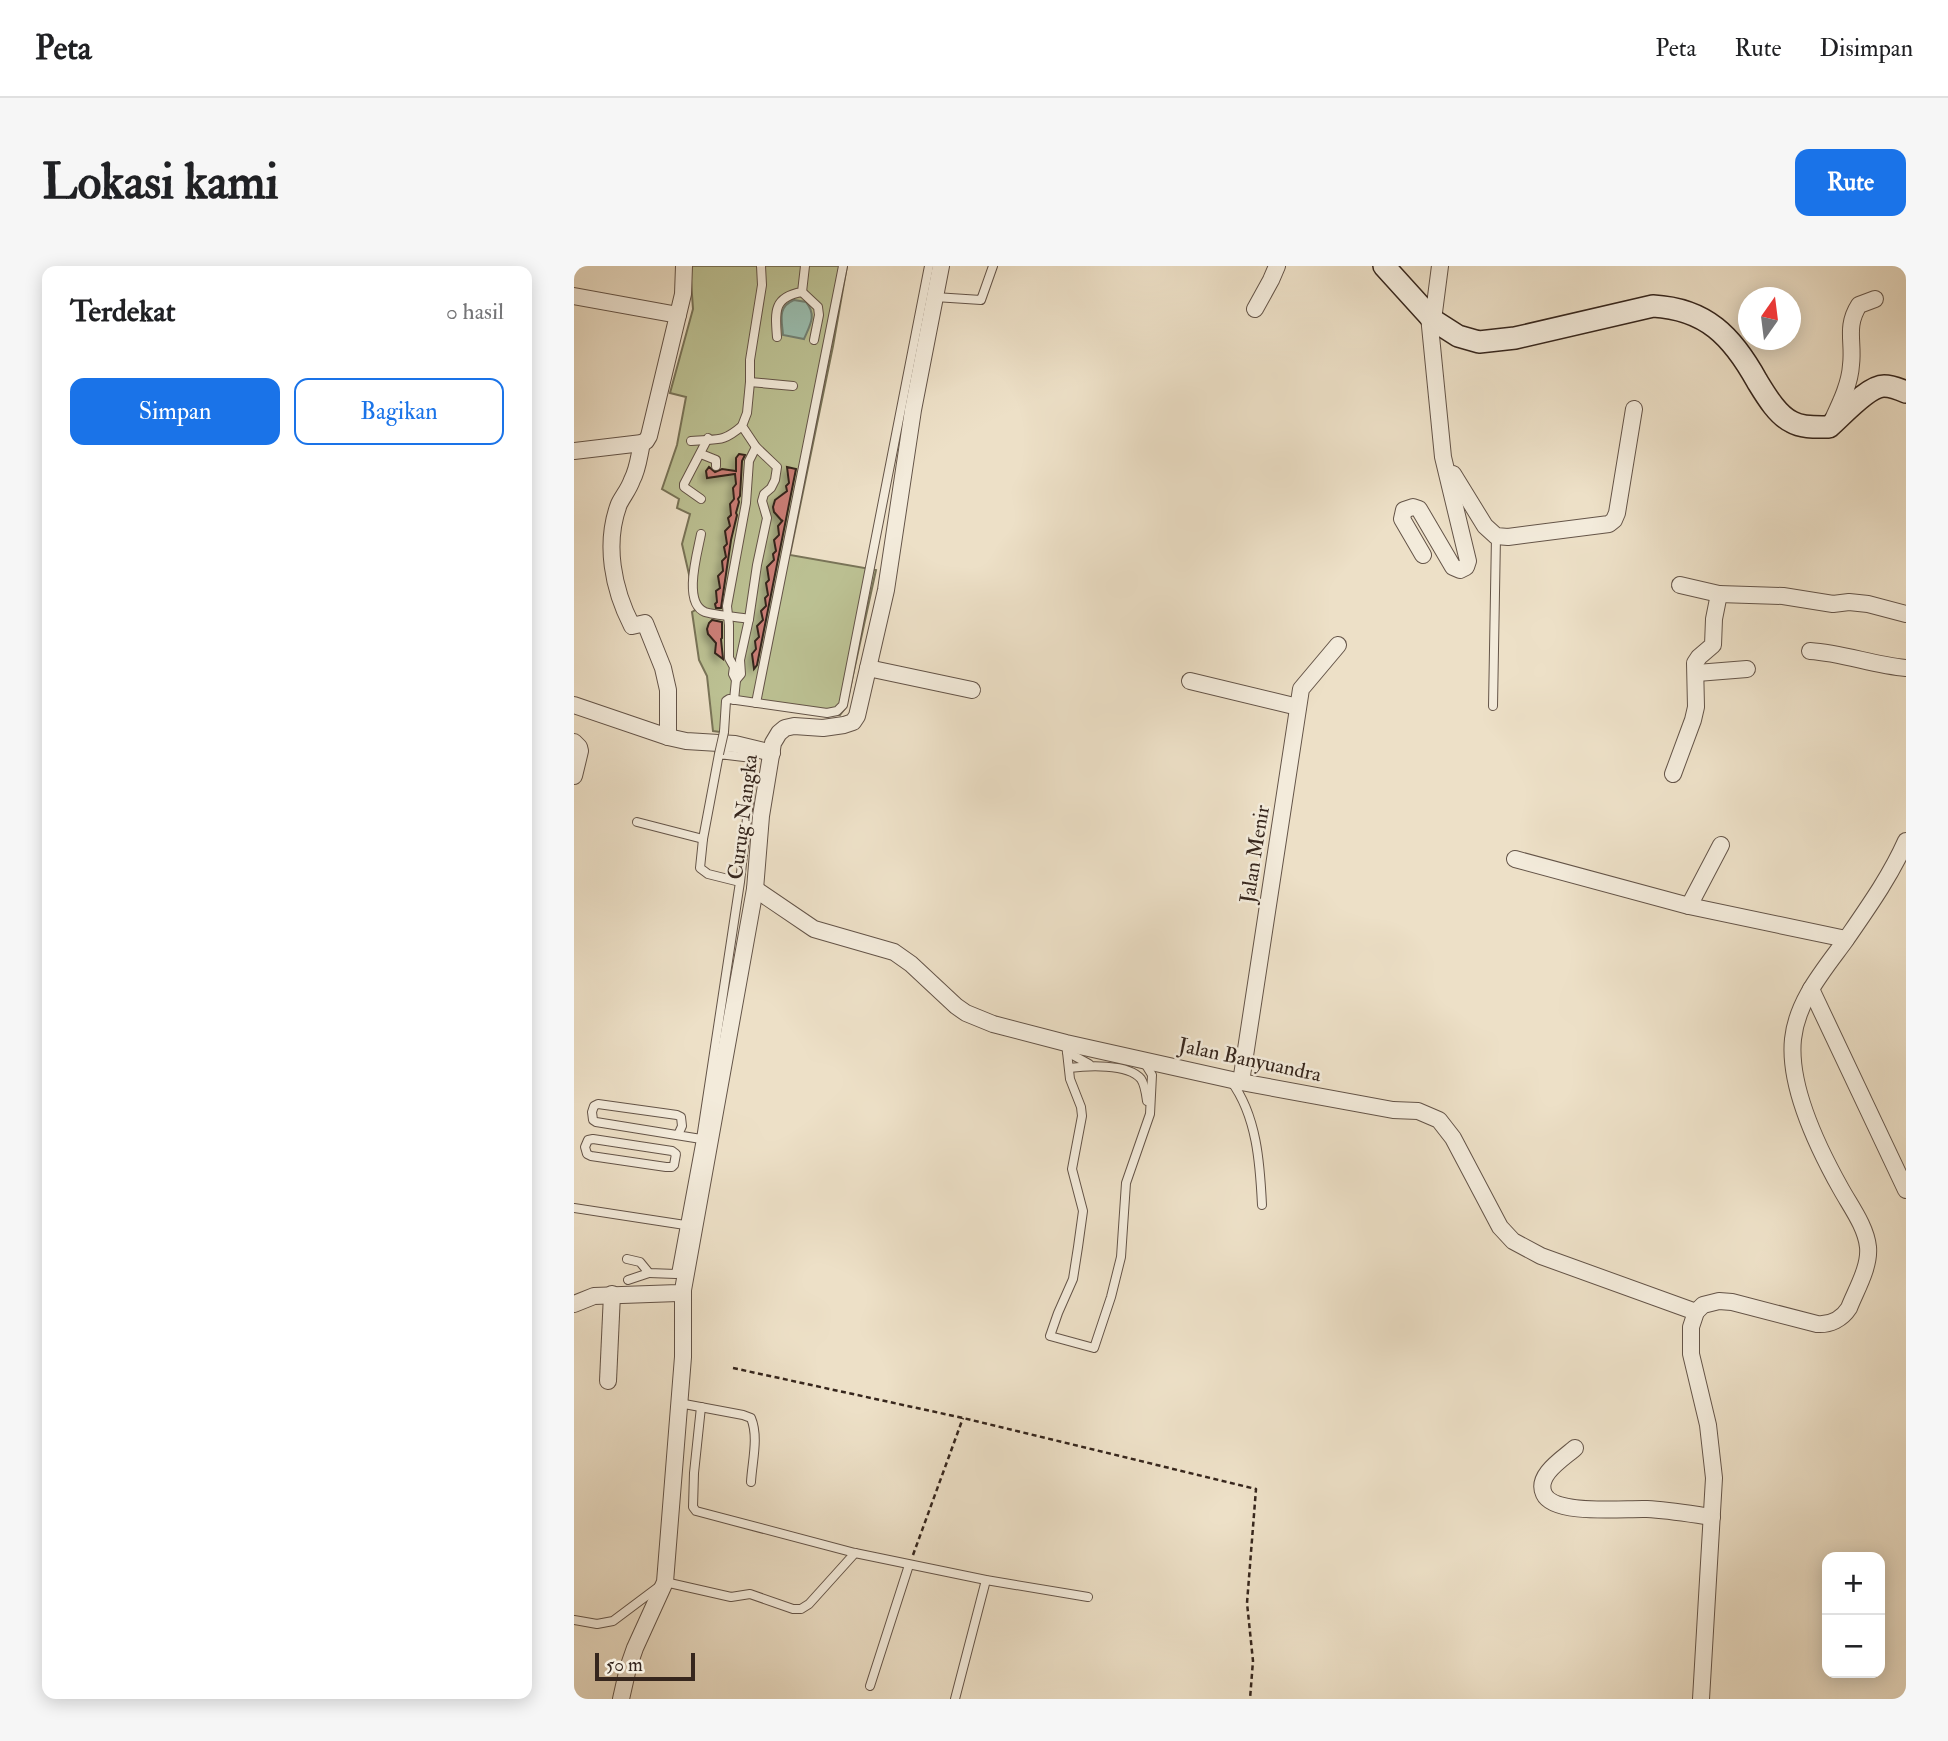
<!DOCTYPE html>
<html lang="id">
<head>
<meta charset="utf-8">
<style>
	body { margin:0; font-family:"IM FELL Double Pica",serif; background:#f6f6f6; color:#202124 }
	.controls { position:absolute; right:21px; bottom:21px; display:grid; overflow:hidden; border-radius:14px; box-shadow:0 4px 18px #0003 }
	.controls button { width:63px; height:63px; display:grid; place-items:center; padding:0; border:0; border-bottom:2px solid #e0e0e0; background:#fff; color:#202124; font:35px sans-serif }
	.compass { position:absolute; left:1164px; top:21px; width:63px; height:63px; border-radius:50%; background:#fff; box-shadow:0 4px 18px #0003; rotate:14deg }
	.scale { position:absolute; left:21px; bottom:18px; width:100px; box-sizing:border-box; padding-left:7px; border:4px solid #36261d; border-top:0; font-size:19px; line-height:24px; white-space:nowrap; color:#36261d; -webkit-text-stroke:5px #f3ebdb; paint-order:stroke }
	.list { margin:0; padding:0; list-style:none }
	h2 { display:flex; justify-content:space-between; align-items:center; height:91px; margin:0; padding:0 28px; font-size:30px }
	h2 small { font-size:23px; font-weight:400; color:#757577 }
	.actions { display:flex; gap:14px; padding:21px 28px }
	.actions a { flex:1; padding:16px 0; border:2px solid #1a73e8; border-radius:14px; text-align:center; font-size:24px; color:#1a73e8 }
	.actions .main { background:#1a73e8; color:#fff }
	.map { position:relative; flex:none; width:1332px; height:1433px; overflow:hidden; border-radius:14px }
	header { display:flex; align-items:center; gap:42px; box-sizing:border-box; height:98px; padding:0 35px; background:#fff; border-bottom:2px solid #e0e0e0 }
	header strong { font-size:33px }
	nav { display:flex; gap:38px; margin-inline-start:auto; font-size:24px }
	.intro { display:flex; align-items:center; justify-content:space-between; box-sizing:border-box; height:168px; padding:0 42px }
	h1 { margin:0; font-size:49px }
	.button { padding:18px 32px; border-radius:14px; background:#1a73e8; color:#fff; font-size:24px; font-weight:700 }
	main { display:flex; gap:42px; padding:0 42px }
	aside { flex:1; background:#fff; border-radius:14px; box-shadow:0 4px 18px #0003 }
	.map>svg:first-child { display:block }
	.green { fill:#bcc193; stroke:#797458; stroke-width:2 }
	.water { fill:#9abeb0; stroke:#728175; stroke-width:2 }
	.building { fill:#ca7e76; stroke:#36261d; stroke-width:2; filter:url(#shadow) }
	.lines { fill:none; stroke-linecap:round; stroke-linejoin:round }
	.lane-casing { stroke:#645448; stroke-width:10 }
	.street-casing { stroke:#645448; stroke-width:18 }
	.secondary-casing { stroke:#36261d; stroke-width:24 }
	.path { stroke:#36261d; stroke-width:2.5; stroke-dasharray:5 3.5; stroke-linecap:butt }
	.lane { stroke:#f3ebdb; stroke-width:8 }
	.street { stroke:#f3ebdb; stroke-width:16 }
	.secondary { stroke:#f3ebdb; stroke-width:21 }
	.lane-bridge-casing { stroke:#645448; stroke-width:10; stroke-linecap:butt }
	.lane-bridge { stroke:#f3ebdb; stroke-width:8 }
	.labels { text-anchor:middle; dominant-baseline:central; stroke-width:5; stroke-linejoin:round; paint-order:stroke }
	.street-label { font-size:21px; fill:#36261d; stroke:#f3ebdb }
</style>
</head>
<body>
<header>
<strong>Peta</strong>
<nav><a>Peta</a><a>Rute</a><a>Disimpan</a></nav>
</header>
<div class="intro"><h1>Lokasi kami</h1><a class="button">Rute</a></div>
<main>
<aside>
<h2>Terdekat<small>0 hasil</small></h2>
<ul class="list">
</ul>
<div class="actions"><a class="main">Simpan</a><a>Bagikan</a></div>
</aside>
<div class="map">
<svg width="1332" height="1433" viewBox="0 0 1332 1433">
	<defs>
		<filter id="shadow"><feDropShadow dx="-4" dy="4" stdDeviation="3.5" flood-color="#0004"/></filter>
	</defs>
	<rect width="100%" height="100%" fill="#ede0c7"/>
	<filter id="stains"><feTurbulence type="fractalNoise" baseFrequency=".00286" numOctaves="4"/><feColorMatrix values="0 0 0 0 .2 0 0 0 0 .09 0 0 0 0 .02 0 0 0 .5 -.17"/></filter>
	<radialGradient id="worn" r=".72"><stop offset=".6" stop-color="#630" stop-opacity="0"/><stop offset="1" stop-color="#630" stop-opacity=".3"/></radialGradient>
	<!-- green -->
	<path class="green" d="M116 0H273L259 80 216 289 302 304 272 441 266 449 217 444 153 434 146 466 139 465 133 410 125 394 118 346 123 343 108 278 116 248 103 242 105 233 88 223 103 179 112 131 96 127 119 43Z"/>
	<!-- water -->
	<path class="water" d="M220 34 232 36C243 49 236 59 230 73L209 69C208 54 203 41 220 34Z"/>
	<!-- building -->
	<g class="building">
		<path d="M165 188 171 189 168 195 166 230 164 233 165 236 162 247 163 249 157 274 147 342H142L141 338 143 336 142 325 146 322 144 310 149 305 148 295 152 291 150 281 153 278 151 265 156 260 154 252 157 249 156 238 160 233 159 222 162 218 161 208 133 212 132 205 135 201 141 206 148 203 162 205V192Z"/>
		<path d="M213 201 222 203 183 399 180 403 178 388 182 383 181 375 185 371 183 360 189 354 187 345 192 340 191 332 194 329 192 317 195 314 193 301 200 294 199 288 202 285 200 274 205 269 204 260 209 254 208 255 200 246 199 241 201 234 213 225 212 220 215 217Z"/>
		<path d="M138 354 148 356V372L147 373 149 393 141 387 142 377 134 368 133 363 135 357Z"/>
	</g>
	<g class="lines">
		<!-- lane casing -->
		<g class="lane-casing">
			<g id="lane">
				<path d="M228 26 244 41 245 49 240 74"/>
				<path d="M361 31 407 34 419 0"/>
				<path d="M203 71C201 46 199 31 228 26L231 0"/>
				<path d="M176 116 219 120"/>
				<path d="M117 175C143 172 147 178 168 160"/>
				<path d="M182 181 168 160 173 147 176 116V94L188 19 187 0"/>
				<path d="M127 188 142 194V200"/>
				<path d="M127 233 110 221V218L134 172"/>
				<path d="M127 268C124 285 108 337 131 346 140 349 164 351 175 353"/>
				<path d="M160 401 155 392V359L153 340 172 237 175 195 182 181 203 201 201 214 197 222 190 228 188 235 193 252 183 299 175 353 166 394 167 408 162 414 159 408 160 401H166"/>
				<path d="M160 434 162 414"/>
				<path d="M182 437 269 0"/>
				<path d="M919 440 922 270"/>
				<path d="M150 466 152 435 155 433 253 447 263 445 269 439 355 0"/>
				<path d="M63 556 129 573"/>
				<path d="M492 777 496 813 507 841 508 850 498 903 509 945 504 981 499 1013 484 1047 476 1070 520 1082 537 1031 547 991 552 917 576 848 578 809 570 796"/>
				<path d="M493 786 515 798"/>
				<path d="M495 802C512 800 554 797 567 813 571 819 572 828 573 835"/>
				<path d="M657 815C683 850 686 898 688 939"/>
				<path d="M104 869 108 860 107 851 103 849 24 838 20 840 18 846 19 854 22 856 127 873 166 616 179 498 178 492 145 488 129 573 126 602 134 608 166 616"/>
				<path d="M19 873 98 885 102 888 100 899 98 901H92L17 890 13 888 11 881 14 874Z"/>
				<path d="M0 942 111 959 127 873"/>
				<path d="M53 993 66 996 75 1007 102 1008 111 959"/>
				<path d="M54 1014 75 1007"/>
				<path d="M105 1137 169 1149 177 1152C185 1171 178 1196 177 1216"/>
				<path d="M127 1141 120 1207 119 1241 122 1245 281 1287 412 1314 514 1331"/>
				<path d="M0 1354 23 1358 39 1355 91 1316 157 1331 176 1328 219 1343H227L235 1338 281 1287"/>
				<path d="M296 1420 335 1299"/>
				<path d="M381 1433 412 1314"/>
			</g>
		</g>
		<!-- street casing -->
		<g class="street-casing">
			<g id="street">
				<path d="M0 30 104 49"/>
				<path d="M681 43 697 14 703 0"/>
				<path d="M859 54 866 0"/>
				<path d="M1259 153C1267 136 1276 117 1277 99 1280 76 1271 61 1285 39L1301 33"/>
				<path d="M68 177C65 190 64 203 58 214 55 223 49 230 45 238 30 278 39 323 58 360L71 357 89 402 94 424V471"/>
				<path d="M0 185 68 177 72 175 75 170 109 28 110 0"/>
				<path d="M879 208 911 260 922 270 934 271 1035 258 1040 254 1043 247 1060 143"/>
				<path d="M849 289 828 253 830 244 839 241 845 243 879 301 886 304 892 301 894 295 869 191 855 50"/>
				<path d="M1106 319 1145 328"/>
				<path d="M1236 385C1269 387 1299 399 1332 402"/>
				<path d="M294 402 398 424"/>
				<path d="M1123 407 1173 403"/>
				<path d="M616 415 724 441"/>
				<path d="M0 439 94 471 112 475 161 478 198 487"/>
				<path d="M0 476 5 481 6 485 0 510"/>
				<path d="M1099 508 1119 454 1122 441 1121 397 1125 391 1139 379 1140 353 1145 328 1209 330 1259 338 1275 336 1294 338 1332 348"/>
				<path d="M941 593 1115 640 1272 673"/>
				<path d="M181 623 240 663 320 686 337 698 382 740 392 747 419 758 492 777 667 816 819 844 844 845 865 854 879 872 926 961 939 975 967 990 1122 1046"/>
				<path d="M1115 640 1147 579"/>
				<path d="M1237 723 1332 924"/>
				<path d="M667 816 727 423 764 379"/>
				<path d="M0 1038 20 1030 104 1027 109 1024 181 623 187 550 199 477 205 467 211 462 220 460 249 462 270 459 279 456 283 450 312 324 339 144 367 0"/>
				<path d="M34 1115 38 1028"/>
				<path d="M1001 1182C990 1192 961 1209 970 1228 980 1250 1052 1242 1073 1243 1095 1244 1117 1248 1138 1251"/>
				<path d="M47 1433 54 1402 61 1382 91 1316 109 1091V1024"/>
				<path d="M1127 1433 1140 1212 1134 1159 1117 1088V1061L1122 1046 1129 1039 1145 1035 1158 1036 1243 1058C1256 1059 1268 1053 1275 1042 1282 1024 1296 1001 1294 981 1292 961 1277 941 1267 923 1244 882 1214 821 1219 773 1223 735 1249 705 1271 675 1293 643 1316 611 1332 575"/>
			</g>
		</g>
		<!-- secondary casing -->
		<g class="secondary-casing">
			<path id="secondary" d="M810 0 859 54 884 70 905 76 941 72 1079 40C1132 43 1158 70 1183 115 1191 128 1203 149 1218 156 1228 162 1243 161 1255 161 1268 150 1294 120 1310 120 1317 120 1325 123 1332 126"/>
		</g>
		<!-- path -->
		<g class="path">
			<path d="M159 1102 389 1152 682 1223 673 1337 679 1395 676 1433"/>
			<path d="M339 1289 389 1152"/>
		</g>
		<!-- lane -->
		<use href="#lane" class="lane"/>
		<!-- street -->
		<use href="#street" class="street"/>
		<!-- secondary -->
		<use href="#secondary" class="secondary"/>
		<!-- lane-bridge casing -->
		<g class="lane-bridge-casing">
			<path id="lane-bridge" d="M145 488 150 466"/>
		</g>
		<!-- lane-bridge -->
		<use href="#lane-bridge" class="lane-bridge"/>
	</g>
	<g class="labels">
		<!-- street labels -->
		<g class="street-label">
			<text transform="translate(169 551) rotate(-83)">Curug Nangka</text>
			<text transform="translate(681 588) rotate(-81)">Jalan Menir</text>
			<text transform="translate(676 794) rotate(12)">Jalan Banyuandra</text>
		</g>
	</g>
	<rect width="100%" height="100%" filter="url(#stains)"/>
	<rect width="100%" height="100%" fill="url(#worn)"/>
</svg>
<div class="controls">
<button>+</button>
<button>−</button>
</div>
<svg class="compass" viewBox="-18 -18 36 36"><path d="M0-13l5 13h-10z" fill="#e53935"/><path d="M0 13l5-13h-10z" fill="#757577"/></svg>
<div class="scale">50 m</div>
</div>
</main>
</body>
</html>
